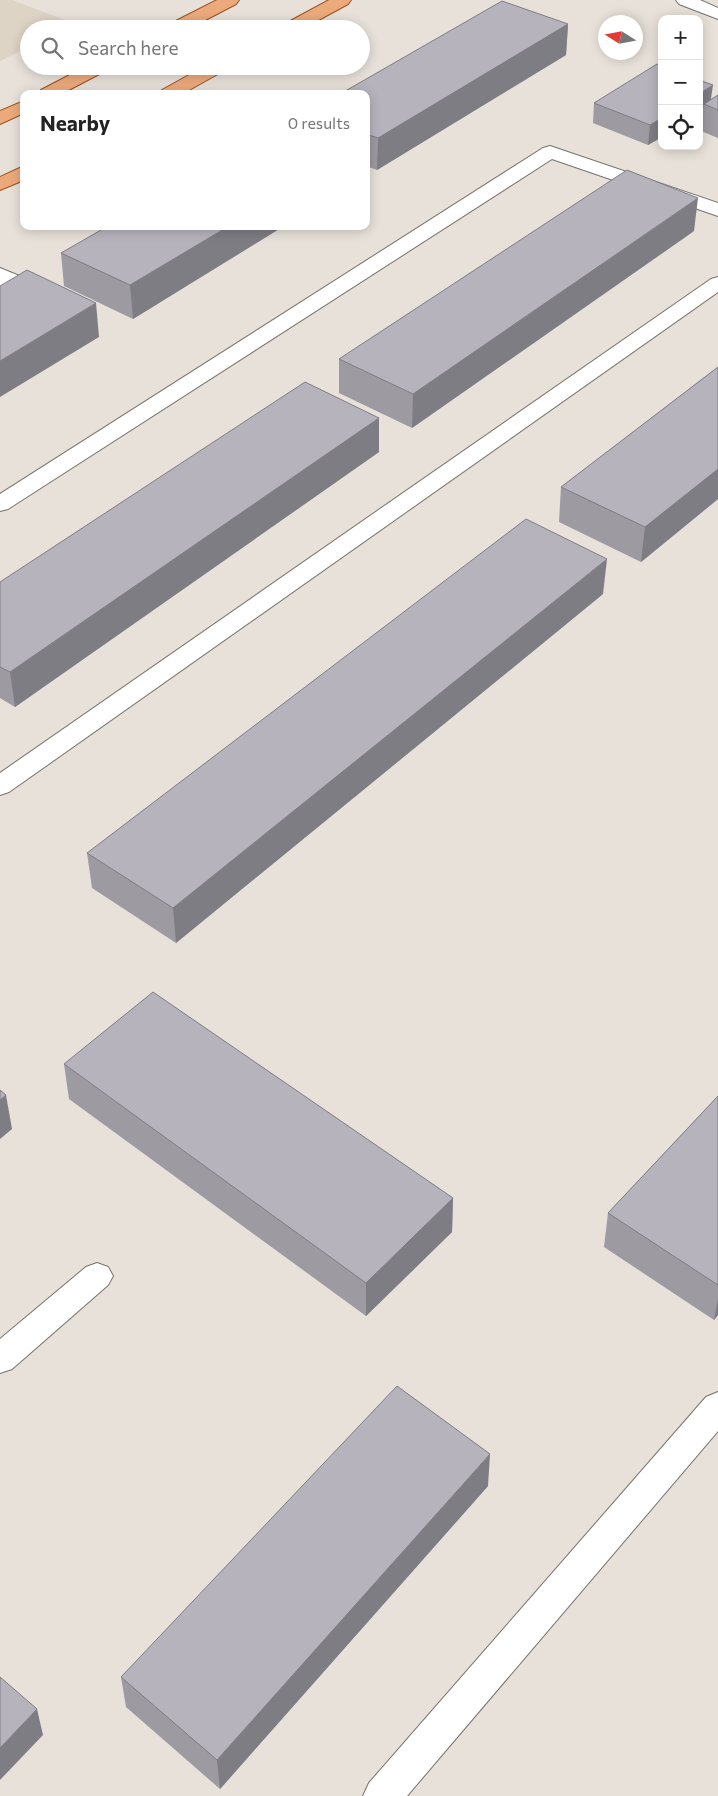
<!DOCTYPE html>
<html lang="en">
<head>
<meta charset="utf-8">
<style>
	body { margin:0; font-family:Commissioner,sans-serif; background:#f2f2f2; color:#222 }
	.controls { position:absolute; right:15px; top:15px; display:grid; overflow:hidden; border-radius:10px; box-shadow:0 2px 12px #0003 }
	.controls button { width:45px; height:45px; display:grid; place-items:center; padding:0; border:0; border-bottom:1px solid #e0e0e0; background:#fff; color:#222; font:25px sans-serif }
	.compass { position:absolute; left:598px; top:15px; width:45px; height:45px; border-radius:50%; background:#fff; box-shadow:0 2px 12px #0003; rotate:281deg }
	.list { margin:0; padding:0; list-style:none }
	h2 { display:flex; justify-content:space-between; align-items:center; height:65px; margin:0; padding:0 20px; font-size:21px }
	h2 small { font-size:16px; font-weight:400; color:#767676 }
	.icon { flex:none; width:28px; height:28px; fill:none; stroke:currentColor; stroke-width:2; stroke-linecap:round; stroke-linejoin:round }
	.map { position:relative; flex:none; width:718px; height:1796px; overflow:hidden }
	.search { position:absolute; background:#fff; box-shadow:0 2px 12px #0003; left:20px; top:20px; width:350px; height:55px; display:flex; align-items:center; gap:12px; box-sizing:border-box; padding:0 18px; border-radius:28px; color:#767676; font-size:19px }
	.panel { position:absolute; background:#fff; box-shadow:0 2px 12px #0003; left:20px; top:90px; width:350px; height:140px; border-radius:10px }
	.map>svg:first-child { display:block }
	.built { fill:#ded4c5 }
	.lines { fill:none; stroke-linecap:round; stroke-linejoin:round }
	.minor-casing { stroke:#77726b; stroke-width:2 }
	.major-casing { stroke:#99511e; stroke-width:2 }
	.minor { fill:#fff; fill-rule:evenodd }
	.major { fill:#ecaa7c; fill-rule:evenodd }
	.wall { fill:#9d9aa2 }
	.shaded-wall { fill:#7f7d84 }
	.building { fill:#b6b3bc; stroke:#7f7d84 }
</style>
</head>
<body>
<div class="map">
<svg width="718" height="1796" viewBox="0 0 718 1796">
	<rect width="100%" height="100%" fill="#e7e1d9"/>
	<!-- built -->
	<path class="built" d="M0 0H12L76 24 67 29H29V47L0 61Z"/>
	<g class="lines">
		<!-- minor casing -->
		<g class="minor-casing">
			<g id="minor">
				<path d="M676 0H700L718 8V19L679 4Z"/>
				<path d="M550 146 718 203V216L552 159 8 509 0 511V494L543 148Z"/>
				<path d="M0 268 22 277 25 281C20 289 9 294 0 296Z"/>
				<path d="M718 277V292L9 792 0 795V773L711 279Z"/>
				<path d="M97 1263 108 1267 113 1276 108 1285 12 1369 0 1373V1339L86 1267Z"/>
				<path d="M718 1392V1431L407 1796H363L369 1783 706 1397Z"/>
			</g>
		</g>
		<!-- major casing -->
		<g class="major-casing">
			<g id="major">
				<path d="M217 0H239L236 4 188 29H165L168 25Z"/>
				<path d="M329 0H351L348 4 302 29H280L283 25Z"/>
				<path d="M87 66H110L107 70 61 94H38L41 90Z"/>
				<path d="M205 66H228L225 70 182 94H159L162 90Z"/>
				<path d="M24 101V113L0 124V111Z"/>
				<path d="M24 166V180L0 190V177Z"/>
			</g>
		</g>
		<!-- minor -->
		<use href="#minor" class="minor"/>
		<!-- major -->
		<use href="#major" class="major"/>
	</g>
	<!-- wall -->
	<g class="wall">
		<path d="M568 24 566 55 377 170 366 166V94Z"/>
		<path d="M662 66V137L648 145 593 123 594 103Z"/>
		<path d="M699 80 711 100 718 95V138L701 131 703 110 699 112Z"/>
		<path d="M284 226 133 319 64 286 61 253Z"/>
		<path d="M694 231 412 428 339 393V359Z"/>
		<path d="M718 367V499L641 562 559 522 561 487Z"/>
		<path d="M379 418V452L15 707 0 698V582Z"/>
		<path d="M603 594 176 943 92 888 87 853Z"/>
		<path d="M64 1064 453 1198 452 1232 366 1316 69 1099Z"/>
		<path d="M718 1096V1315L714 1320 604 1247 608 1213Z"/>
		<path d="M488 1486 220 1789 126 1707 121 1677Z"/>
	</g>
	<!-- shaded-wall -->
	<g class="shaded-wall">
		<path d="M568 24 566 55 377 170 378 138Z"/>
		<path d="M713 85 710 105 704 104 703 110 699 112V94Z"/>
		<path d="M662 118V137L648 145 650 125Z"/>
		<path d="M698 198 694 231 412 428 413 394Z"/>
		<path d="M229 226H284L133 319 130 285Z"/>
		<path d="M96 303 99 337 0 397V361Z"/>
		<path d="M379 418V452L15 707 10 672Z"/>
		<path d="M718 469V499L641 562 645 527Z"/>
		<path d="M607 559 603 594 176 943 173 908Z"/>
		<path d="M6 1095 12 1129 0 1139V1100Z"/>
		<path d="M453 1198 452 1232 366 1316V1283Z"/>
		<path d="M718 1298V1315L714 1320Z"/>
		<path d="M490 1454 488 1486 220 1789 217 1760Z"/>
		<path d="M37 1709 43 1735 0 1780V1748Z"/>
	</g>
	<!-- building -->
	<g class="building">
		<path d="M502 1 568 24 378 138 366 134V94H340Z"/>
		<path d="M657 64 662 66V118L650 125 594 103Z"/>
		<path d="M699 80 713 85 699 94Z"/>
		<path d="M718 95V110L704 104Z"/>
		<path d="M627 170 698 198 413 394 339 359Z"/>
		<path d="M108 226H229L130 285 61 253Z"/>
		<path d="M27 270 96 303 0 361V286Z"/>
		<path d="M718 367V469L645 527 561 487Z"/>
		<path d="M305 382 379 418 10 672 0 667V582Z"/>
		<path d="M526 519 607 559 173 908 87 853Z"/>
		<path d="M153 992 453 1198 366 1283 64 1064Z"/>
		<path d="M0 1090 6 1095 0 1100Z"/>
		<path d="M718 1096V1285L608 1213Z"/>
		<path d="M397 1386 490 1454 217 1760 121 1677Z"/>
		<path d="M0 1677 37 1709 0 1748Z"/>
	</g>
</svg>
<div class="controls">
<button>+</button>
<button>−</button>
<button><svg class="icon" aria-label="locate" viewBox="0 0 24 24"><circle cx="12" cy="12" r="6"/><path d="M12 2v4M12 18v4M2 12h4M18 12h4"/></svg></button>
</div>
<svg class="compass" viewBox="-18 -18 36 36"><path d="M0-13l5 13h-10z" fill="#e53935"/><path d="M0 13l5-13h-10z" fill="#767676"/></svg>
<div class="search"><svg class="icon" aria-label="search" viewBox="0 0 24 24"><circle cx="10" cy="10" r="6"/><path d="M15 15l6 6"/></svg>Search here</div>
<section class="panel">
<h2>Nearby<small>0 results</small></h2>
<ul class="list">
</ul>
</section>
</div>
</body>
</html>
